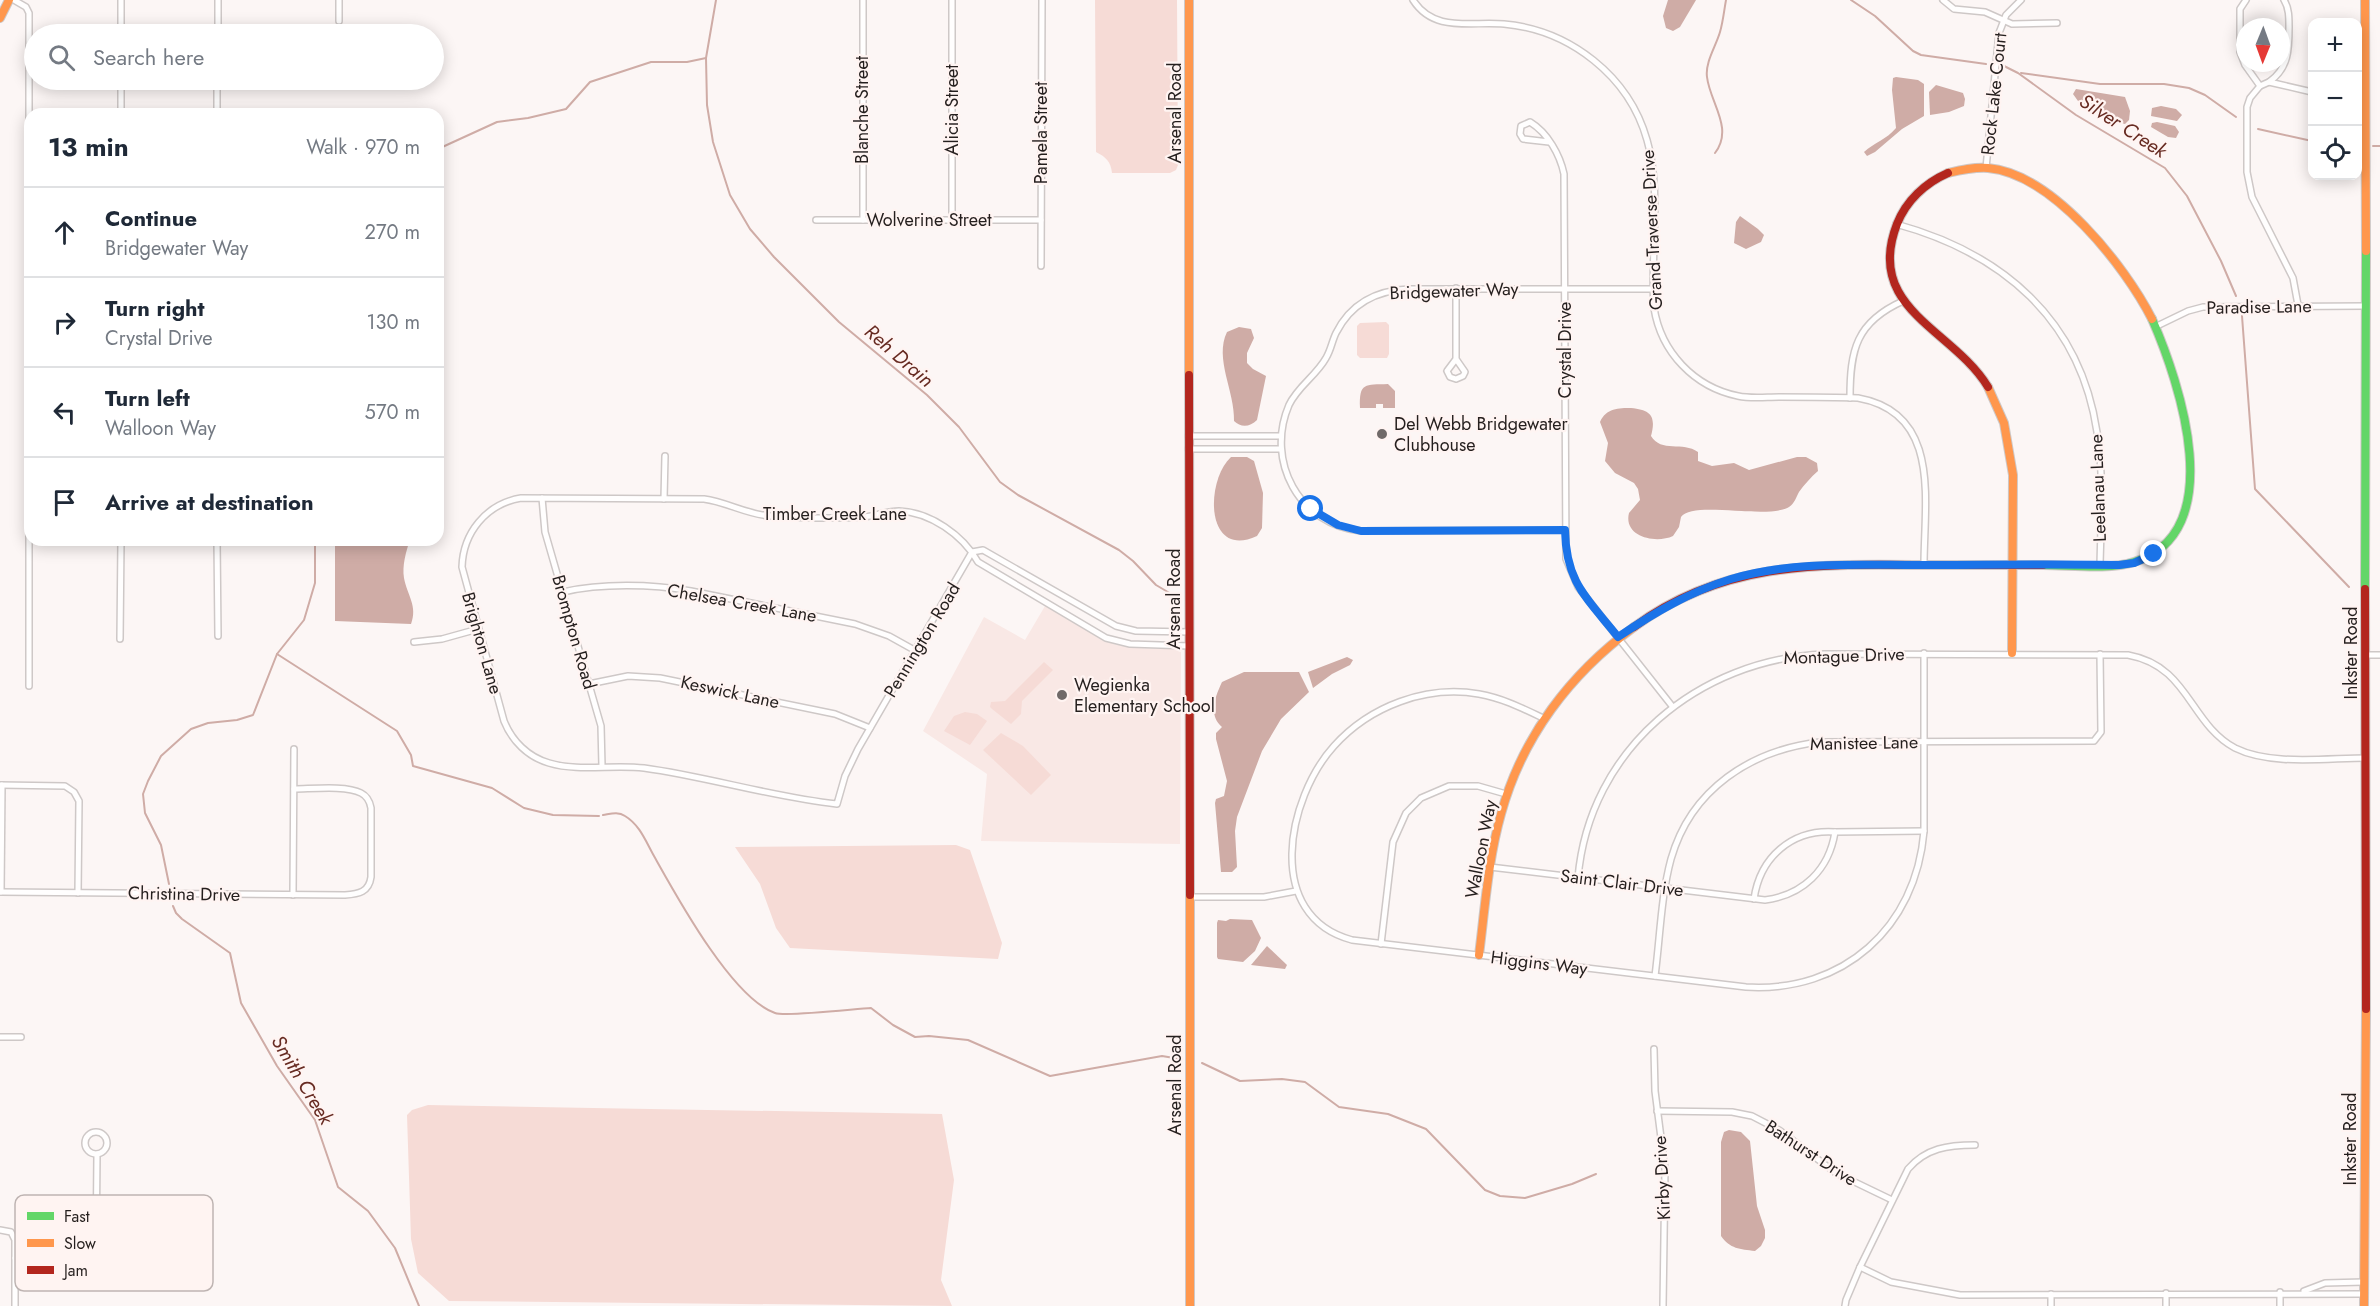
<!DOCTYPE html>
<html lang="en">
<head>
<meta charset="utf-8">
<style>
	body { margin:0; font-family:Jost,sans-serif; background:#f2f2f3; color:#1f2937 }
	.controls { position:absolute; right:18px; top:18px; display:grid; overflow:hidden; border-radius:12px; box-shadow:0 3px 15px #0003 }
	.controls button { width:54px; height:54px; display:grid; place-items:center; padding:0; border:0; border-bottom:2px solid #e0e1e3; background:#fff; color:#1f2937; font:30px sans-serif }
	.compass { position:absolute; left:2236px; top:18px; width:54px; height:54px; border-radius:50%; background:#fff; box-shadow:0 3px 15px #0003; rotate:181deg }
	.stop { position:absolute; width:18px; height:18px; margin:-14px; border:4px solid #1a73e8; border-radius:50%; background:#fff }
	.stop.end { background:#1a73e8; border-color:#fff; box-shadow:0 2px 6px #0008 }
	.list { margin:0; padding:0; list-style:none }
	h2 { display:flex; justify-content:space-between; align-items:center; height:78px; margin:0; padding:0 24px; font-size:26px }
	h2 small { font-size:20px; font-weight:400; color:#747a83 }
	.list li { display:grid; grid-template-columns:39px 1fr auto; gap:18px; align-items:center; box-sizing:border-box; height:90px; padding:0 24px; border-top:2px solid #e0e1e3 }
	.list b { display:block; font-size:22px; white-space:nowrap }
	.list p { margin:0; font-size:20px; white-space:nowrap; color:#747a83 }
	.list em { font-size:20px; font-style:normal; color:#747a83 }
	.icon { flex:none; width:33px; height:33px; fill:none; stroke:currentColor; stroke-width:2; stroke-linecap:round; stroke-linejoin:round }
	.map { position:relative; flex:none; width:2380px; height:1306px; overflow:hidden }
	.search { position:absolute; background:#fff; box-shadow:0 3px 15px #0003; left:24px; top:24px; width:420px; height:66px; display:flex; align-items:center; gap:15px; box-sizing:border-box; padding:0 21px; border-radius:33px; color:#747a83; font-size:22px }
	.panel { position:absolute; background:#fff; box-shadow:0 3px 15px #0003; left:24px; top:108px; width:420px; height:438px; border-radius:18px }
	.map>svg:first-child { display:block }
	.built { fill:#f9e8e5 }
	.green { fill:#f6dbd6 }
	.water { fill:#cfaca6 }
	.lines { fill:none; stroke-linecap:round; stroke-linejoin:round }
	.stream { stroke:#cfaca6; stroke-width:2 }
	.street-casing { stroke:#cec8c7; stroke-width:8 }
	.fast-casing { stroke:#cec8c7; stroke-width:10 }
	.slow-casing { stroke:#cec8c7; stroke-width:10 }
	.jam-casing { stroke:#cec8c7; stroke-width:10 }
	.street { stroke:#fffefe; stroke-width:5 }
	.fast { stroke:#63d668; stroke-width:8 }
	.slow { stroke:#ff974d; stroke-width:8 }
	.jam { stroke:#b3261e; stroke-width:8 }
	.route { stroke:#1a73e8; stroke-width:8 }
	.poi-dot { fill:#706a69; stroke:#fff4f2; stroke-width:2 }
	.labels { text-anchor:middle; dominant-baseline:central; stroke-width:4.5; stroke-linejoin:round; paint-order:stroke }
	.street-label { font-size:18px; fill:#251f1e; stroke:#fff4f2 }
	.poi-label { font-size:18px; fill:#251f1e; stroke:#fff4f2; text-anchor:start }
	.water-label { font-size:20px; font-style:italic; fill:#672b22; stroke:#fff4f2 }
	.key { fill:#fff4f2; stroke:#beb4b2; stroke-width:1.5 }
	.key-label { font-size:16px; fill:#251f1e }
</style>
</head>
<body>
<div class="map">
<svg width="2380" height="1306" viewBox="0 0 2380 1306">
	<rect width="100%" height="100%" fill="#fcf6f5"/>
	<!-- built -->
	<path class="built" d="M1045 606 1114 644 1135 648 1176 649 1181 652 1180 844 981 841 987 774 923 731 984 617 1025 640Z"/>
	<!-- green -->
	<g class="green">
		<path d="M1095 0H1177L1178 165 1176 170 1170 173H1112C1111 162 1106 157 1096 152Z"/>
		<path d="M1386 322 1389 325V354L1387 358H1360L1357 355V326L1360 323Z"/>
		<path d="M1044 662 1053 670 1022 701 1021 714 1011 724 992 709 990 707 991 702 1005 701Z"/>
		<path d="M965 712 977 714 987 721 970 745 944 731 954 716Z"/>
		<path d="M1001 733 1023 746 1051 775 1031 795 983 750Z"/>
		<path d="M956 845 970 850 1002 943 998 959 790 948 776 928 760 884 735 847Z"/>
		<path d="M428 1105 942 1114 954 1180 941 1280 952 1306 449 1301 418 1273 411 1239 407 1115 412 1110Z"/>
	</g>
	<!-- water -->
	<g class="water">
		<path d="M1668 0H1696L1680 27 1673 31 1666 28 1663 16Z"/>
		<path d="M1896 77 1918 80 1924 84V116L1902 129 1875 152 1867 156 1864 152C1874 143 1887 139 1896 128L1892 90 1893 78Z"/>
		<path d="M1936 85 1963 93 1965 99 1964 106 1949 112 1930 115 1929 92Z"/>
		<path d="M2076 89 2125 97 2130 111 2129 120 2125 124 2121 123 2078 101 2073 94Z"/>
		<path d="M2161 106 2176 109 2182 115 2177 121 2151 116 2152 108Z"/>
		<path d="M2157 122 2175 126 2179 132 2176 138 2168 137 2151 127 2152 123Z"/>
		<path d="M1740 216 1758 229 1764 235 1761 242 1746 249 1734 243 1736 222Z"/>
		<path d="M1239 327 1251 329 1254 338 1247 353V363L1253 369 1266 376 1257 420C1250 427 1241 428 1234 421 1235 391 1214 359 1227 332Z"/>
		<path d="M1388 384 1395 391V408H1383V404H1376V408H1360C1359 382 1365 385 1388 384Z"/>
		<path d="M1631 408C1652 410 1656 417 1651 436 1661 453 1683 441 1698 452V461L1712 466 1734 463 1749 470 1797 457H1806L1817 463 1818 471C1811 477 1804 485 1799 492 1796 497 1795 503 1789 507 1767 520 1693 500 1681 517L1679 527 1673 536C1656 544 1623 537 1629 513L1640 500 1638 489 1634 483 1615 473 1605 461 1608 443 1600 422C1606 408 1619 408 1631 408Z"/>
		<path d="M1231 457H1247L1254 461 1263 493 1262 528 1257 536C1205 560 1205 481 1231 457Z"/>
		<path d="M335 540H410C406 551 402 566 404 578 407 595 418 606 411 624L335 621Z"/>
		<path d="M1347 657 1353 660 1350 665 1332 674 1313 688 1308 672Z"/>
		<path d="M1244 672H1299L1309 692 1281 719 1262 751 1237 817 1235 831 1237 867 1232 872H1221L1215 803 1216 799 1224 796 1227 781 1216 739V733L1222 727C1208 715 1215 697 1222 682Z"/>
		<path d="M1230 919 1252 920 1261 938 1255 951 1243 962 1218 959 1217 957V923L1218 920 1226 921Z"/>
		<path d="M1267 946 1287 965 1285 969 1251 965Z"/>
		<path d="M1729 1130 1741 1132 1750 1141 1757 1206 1765 1230V1238L1761 1246 1755 1251C1740 1249 1730 1249 1721 1236V1142L1724 1132Z"/>
	</g>
	<g class="lines">
		<!-- stream -->
		<g class="stream">
			<path d="M716 0 706 58 707 105 713 142 730 195 750 229 774 257 839 322 927 395 959 427 1000 482 1018 495 1119 550 1133 561 1156 585 1178 598"/>
			<path d="M1851 0 1875 16 1913 51 1921 55 1986 64"/>
			<path d="M2004 66 2018 73 2076 115 2165 168 2187 196 2221 261 2236 296"/>
			<path d="M2021 73 2100 84H2164L2189 88 2205 95 2236 117"/>
			<path d="M2258 129 2312 141"/>
			<path d="M2373 146H2380"/>
			<path d="M438 149 497 122 528 118 566 109 590 82 651 62H687L706 58"/>
			<path d="M1715 153C1734 128 1710 103 1707 77 1705 62 1716 46 1720 32 1723 22 1724 11 1726 0"/>
			<path d="M2242 316 2255 489 2349 587"/>
			<path d="M277 654 397 731 411 755 413 766 492 788 524 808 553 815 599 816"/>
			<path d="M603 815C610 814 618 811 625 816 640 825 646 842 654 856 677 897 732 998 775 1013 786 1017 854 1009 871 1008L893 1025 915 1037 929 1036 968 1040 1050 1076 1162 1056 1180 1059"/>
			<path d="M169 884 161 845 145 813 143 794 148 781 161 756 191 729 208 723 237 720 253 715 277 654 304 620 315 583V540"/>
			<path d="M173 906 176 913 182 919 230 953 241 1003 277 1066 315 1120 338 1187 368 1211 395 1248 419 1306"/>
			<path d="M1202 1063 1240 1081 1282 1079 1305 1082 1339 1107 1388 1114 1426 1129 1485 1190 1500 1196 1525 1198 1572 1184 1596 1174"/>
		</g>
		<!-- street casing -->
		<g class="street-casing">
			<g id="street">
				<path d="M14 0 26 7 29 13V686"/>
				<path d="M121 0V34"/>
				<path d="M339 0V21"/>
				<path d="M863 0V220"/>
				<path d="M1413 0C1434 33 1471 21 1504 24 1570 30 1629 76 1647 140 1662 190 1650 255 1654 308 1661 352 1694 387 1738 396 1751 399 1766 397 1779 397 1806 397 1832 397 1858 398 1942 413 1924 501 1924 565"/>
				<path d="M1943 0 1954 9 1985 12 2012 24 2057 23"/>
				<path d="M2246 0 2240 9V52L2245 65 2260 86 2269 82"/>
				<path d="M2284 0C2289 8 2289 17 2289 27 2289 49 2289 68 2269 82L2312 92"/>
				<path d="M218 34V0"/>
				<path d="M2260 86 2250 98 2247 107V172L2252 197 2293 278 2298 305"/>
				<path d="M121 114V80"/>
				<path d="M217 114V80"/>
				<path d="M1549 142 1523 139 1520 134 1521 126 1530 122C1548 133 1560 155 1564 174L1566 559 1578 587 1672 706"/>
				<path d="M1986 168 1999 33 2006 15 2021 0"/>
				<path d="M816 220H1041"/>
				<path d="M952 220V0"/>
				<path d="M1896 224C2002 253 2080 319 2097 432 2104 475 2101 521 2100 565"/>
				<path d="M1041 266 1042 0"/>
				<path d="M2157 326 2188 311 2203 307 2366 306"/>
				<path d="M1456 359 1465 372 1463 376 1456 379 1450 377 1447 371 1456 359V288"/>
				<path d="M1850 398C1850 350 1856 322 1903 301"/>
				<path d="M1188 436H1281"/>
				<path d="M1188 449H1280"/>
				<path d="M542 498 545 532 601 726 602 766"/>
				<path d="M664 499 665 456"/>
				<path d="M1565 530 1361 531C1299 525 1265 461 1289 405 1298 386 1316 376 1326 358 1331 350 1332 341 1336 333 1351 303 1378 290 1410 289H1653"/>
				<path d="M217 540 218 636"/>
				<path d="M972 552 858 749 845 776 837 804C772 797 709 777 644 768 613 764 579 772 549 763 528 757 512 741 504 721L462 567C463 533 486 504 521 498L704 499C727 502 748 515 771 516 801 518 833 519 863 517 875 516 887 511 899 511 930 512 963 535 978 562L1106 638 1130 644 1190 646"/>
				<path d="M972 552 983 550 1116 626 1136 631 1190 632"/>
				<path d="M563 592C601 583 652 584 691 591L855 624 889 636 916 651"/>
				<path d="M120 639 121 540"/>
				<path d="M414 642 442 639 478 629"/>
				<path d="M2366 655H2380"/>
				<path d="M589 684 628 676 660 678 835 714 870 728"/>
				<path d="M1543 718C1522 708 1502 698 1479 694 1426 685 1370 706 1334 746 1287 798 1263 916 1352 940L1746 987C1843 993 1916 928 1924 831V653"/>
				<path d="M0 785 65 786 74 792 79 801 78 893"/>
				<path d="M1490 867 1765 900C1803 895 1829 870 1835 832L1924 831"/>
				<path d="M1578 878C1589 749 1699 659 1824 654L2128 655C2189 666 2189 723 2235 748 2271 766 2327 758 2366 758"/>
				<path d="M0 892 345 895C359 894 369 892 371 877V808C370 802 367 796 361 793 346 785 311 789 294 789"/>
				<path d="M1 892 2 785"/>
				<path d="M293 895 294 749"/>
				<path d="M1190 897H1264L1296 891"/>
				<path d="M1754 899C1760 857 1792 829 1835 832"/>
				<path d="M1381 944 1393 842 1406 813 1421 798 1449 786H1478L1506 794"/>
				<path d="M1655 976C1660 938 1661 896 1671 859 1691 789 1751 750 1820 742L2094 741 2101 732 2100 654"/>
				<path d="M0 1037H21"/>
				<path d="M1654 1049 1655 1091 1665 1169 1663 1306"/>
				<path d="M1657 1111 1732 1112 1752 1116 1779 1130 1836 1173 1892 1200"/>
				<circle cx="96" cy="1143" r="11"/>
				<path d="M0 1230 11 1232 15 1240V1306"/>
				<circle cx="185" cy="1248" r="11"/>
				<path d="M15 1258H167L176 1254"/>
				<path d="M96 1259 97 1154"/>
				<path d="M1860 1267 1891 1282 1960 1295 2364 1294"/>
				<path d="M2304 1291 2325 1283 2364 1282"/>
				<path d="M1845 1306 1846 1300 1860 1267 1908 1169C1926 1148 1948 1145 1975 1145"/>
				<path d="M2051 1306V1294"/>
				<path d="M2166 1306V1293"/>
				<path d="M2280 1306V1292"/>
			</g>
		</g>
		<!-- fast casing -->
		<g class="fast-casing">
			<g id="fast">
				<path d="M2043 565C2070 565 2109 570 2134 562 2230 533 2180 383 2152 319"/>
				<path d="M2365 589 2366 251"/>
			</g>
		</g>
		<!-- slow casing -->
		<g class="slow-casing">
			<g id="slow">
				<path d="M1189 0V375"/>
				<path d="M2365 0 2366 251"/>
				<path d="M0 18 9 0"/>
				<path d="M1948 173C1961 170 1974 167 1988 168 2053 174 2125 266 2152 319"/>
				<path d="M1988 387 2004 423 2013 475 2012 653"/>
				<path d="M1190 895V1306"/>
				<path d="M1479 955C1485 908 1488 860 1501 814 1522 737 1570 674 1634 627"/>
				<path d="M2364 1306 2366 1009"/>
			</g>
		</g>
		<!-- jam casing -->
		<g class="jam-casing">
			<g id="jam">
				<path d="M1948 173C1925 183 1906 201 1897 224 1864 309 1953 329 1988 387"/>
				<path d="M1189 375 1190 895"/>
				<path d="M2365 589 2366 1009"/>
				<path d="M1634 627C1723 561 1819 564 1924 565 1963 565 2003 565 2043 565"/>
			</g>
		</g>
		<!-- street -->
		<use href="#street" class="street"/>
		<!-- fast -->
		<use href="#fast" class="fast"/>
		<!-- slow -->
		<use href="#slow" class="slow"/>
		<!-- jam -->
		<use href="#jam" class="jam"/>
	</g>
	<g class="lines">
		<!-- route -->
		<path class="route" d="M1311 509 1338 525 1361 531 1565 530C1566 583 1587 598 1618 637 1654 613 1689 592 1731 579 1792 561 1855 565 1918 565 1985 565 2052 564 2119 565L2134 563 2154 554"/>
	</g>
	<!-- markers -->
	<g class="poi-dot">
		<circle cx="1382" cy="434" r="6"/>
		<circle cx="1062" cy="695" r="6"/>
	</g>
	<g class="labels">
		<!-- street labels -->
		<g class="street-label">
			<text transform="translate(1994 94) rotate(-84)">Rock Lake Court</text>
			<text transform="translate(862 110) rotate(-90)">Blanche Street</text>
			<text transform="translate(952 110) rotate(-90)">Alicia Street</text>
			<text transform="translate(1175 113) rotate(-90)">Arsenal Road</text>
			<text transform="translate(1041 133) rotate(-90)">Pamela Street</text>
			<text x="929" y="220">Wolverine Street</text>
			<text transform="translate(1652 230) rotate(-93)">Grand Traverse Drive</text>
			<text transform="translate(1454 291) rotate(-2)">Bridgewater Way</text>
			<text transform="translate(2259 307) rotate(-1)">Paradise Lane</text>
			<text transform="translate(1565 350) rotate(-90)">Crystal Drive</text>
			<text transform="translate(2098 488) rotate(-92)">Leelanau Lane</text>
			<text x="835" y="514">Timber Creek Lane</text>
			<text transform="translate(1174 599) rotate(-90)">Arsenal Road</text>
			<text transform="translate(742 603) rotate(10)">Chelsea Creek Lane</text>
			<text transform="translate(574 632) rotate(74)">Brompton Road</text>
			<text transform="translate(922 640) rotate(-59)">Pennington Road</text>
			<text transform="translate(482 643) rotate(74)">Brighton Lane</text>
			<text transform="translate(2351 653) rotate(-90)">Inkster Road</text>
			<text transform="translate(1844 656) rotate(-2)">Montague Drive</text>
			<text transform="translate(730 692) rotate(12)">Keswick Lane</text>
			<text transform="translate(1864 743) rotate(-1)">Manistee Lane</text>
			<text transform="translate(1481 849) rotate(-79)">Walloon Way</text>
			<text transform="translate(1622 883) rotate(7)">Saint Clair Drive</text>
			<text transform="translate(184 894) rotate(1)">Christina Drive</text>
			<text transform="translate(1539 963) rotate(7)">Higgins Way</text>
			<text transform="translate(1175 1085) rotate(-90)">Arsenal Road</text>
			<text transform="translate(2350 1139) rotate(-90)">Inkster Road</text>
			<text transform="translate(1811 1153) rotate(33)">Bathurst Drive</text>
			<text transform="translate(1662 1178) rotate(-93)">Kirby Drive</text>
		</g>
		<!-- poi labels -->
		<g class="poi-label">
			<text x="1394" y="424">Del Webb Bridgewater<tspan x="1394" dy="21">Clubhouse</tspan></text>
			<text x="1074" y="685">Wegienka<tspan x="1074" dy="21">Elementary School</tspan></text>
		</g>
		<!-- water labels -->
		<g class="water-label">
			<text transform="translate(2123 126) rotate(33)">Silver Creek</text>
			<text transform="translate(899 356) rotate(41)">Reh Drain</text>
			<text transform="translate(302 1080) rotate(59)">Smith Creek</text>
		</g>
	</g>
	<!-- legend -->
	<rect x="15" y="1195" width="198" height="96" rx="9" class="key"/>
	<rect x="27" y="1212" width="27" height="8" fill="#63d668"/>
	<rect x="27" y="1239" width="27" height="8" fill="#ff974d"/>
	<rect x="27" y="1266" width="27" height="8" fill="#b3261e"/>
	<g class="key-label">
		<text x="64" y="1222">Fast</text>
		<text x="64" y="1249">Slow</text>
		<text x="64" y="1276">Jam</text>
	</g>
</svg>
<div class="controls">
<button>+</button>
<button>−</button>
<button><svg class="icon" aria-label="locate" viewBox="0 0 24 24"><circle cx="12" cy="12" r="6"/><path d="M12 2v4M12 18v4M2 12h4M18 12h4"/></svg></button>
</div>
<svg class="compass" viewBox="-18 -18 36 36"><path d="M0-13l5 13h-10z" fill="#e53935"/><path d="M0 13l5-13h-10z" fill="#747a83"/></svg>
<div class="stop" style="left:1311px;top:509px"></div>
<div class="stop end" style="left:2154px;top:554px"></div>
<div class="search"><svg class="icon" aria-label="search" viewBox="0 0 24 24"><circle cx="10" cy="10" r="6"/><path d="M15 15l6 6"/></svg>Search here</div>
<section class="panel">
<h2>13 min<small>Walk · 970 m</small></h2>
<ul class="list">
<li><svg class="icon" aria-label="ahead" viewBox="0 0 24 24"><path d="M12 20V5M6 11l6-6 6 6"/></svg><div><b>Continue</b><p>Bridgewater Way</p></div><em>270 m</em></li>
<li><svg class="icon" aria-label="right" viewBox="0 0 24 24"><path d="M7 20v-9h11M14 6l5 5-5 5"/></svg><div><b>Turn right</b><p>Crystal Drive</p></div><em>130 m</em></li>
<li><svg class="icon" aria-label="left" viewBox="0 0 24 24"><path d="M17 20v-9H6M10 6l-5 5 5 5"/></svg><div><b>Turn left</b><p>Walloon Way</p></div><em>570 m</em></li>
<li><svg class="icon" aria-label="arrive" viewBox="0 0 24 24"><path d="M6 21V4h12l-3 4 3 4H6"/></svg><div><b>Arrive at destination</b></div></li>
</ul>
</section>
</div>
</body>
</html>
